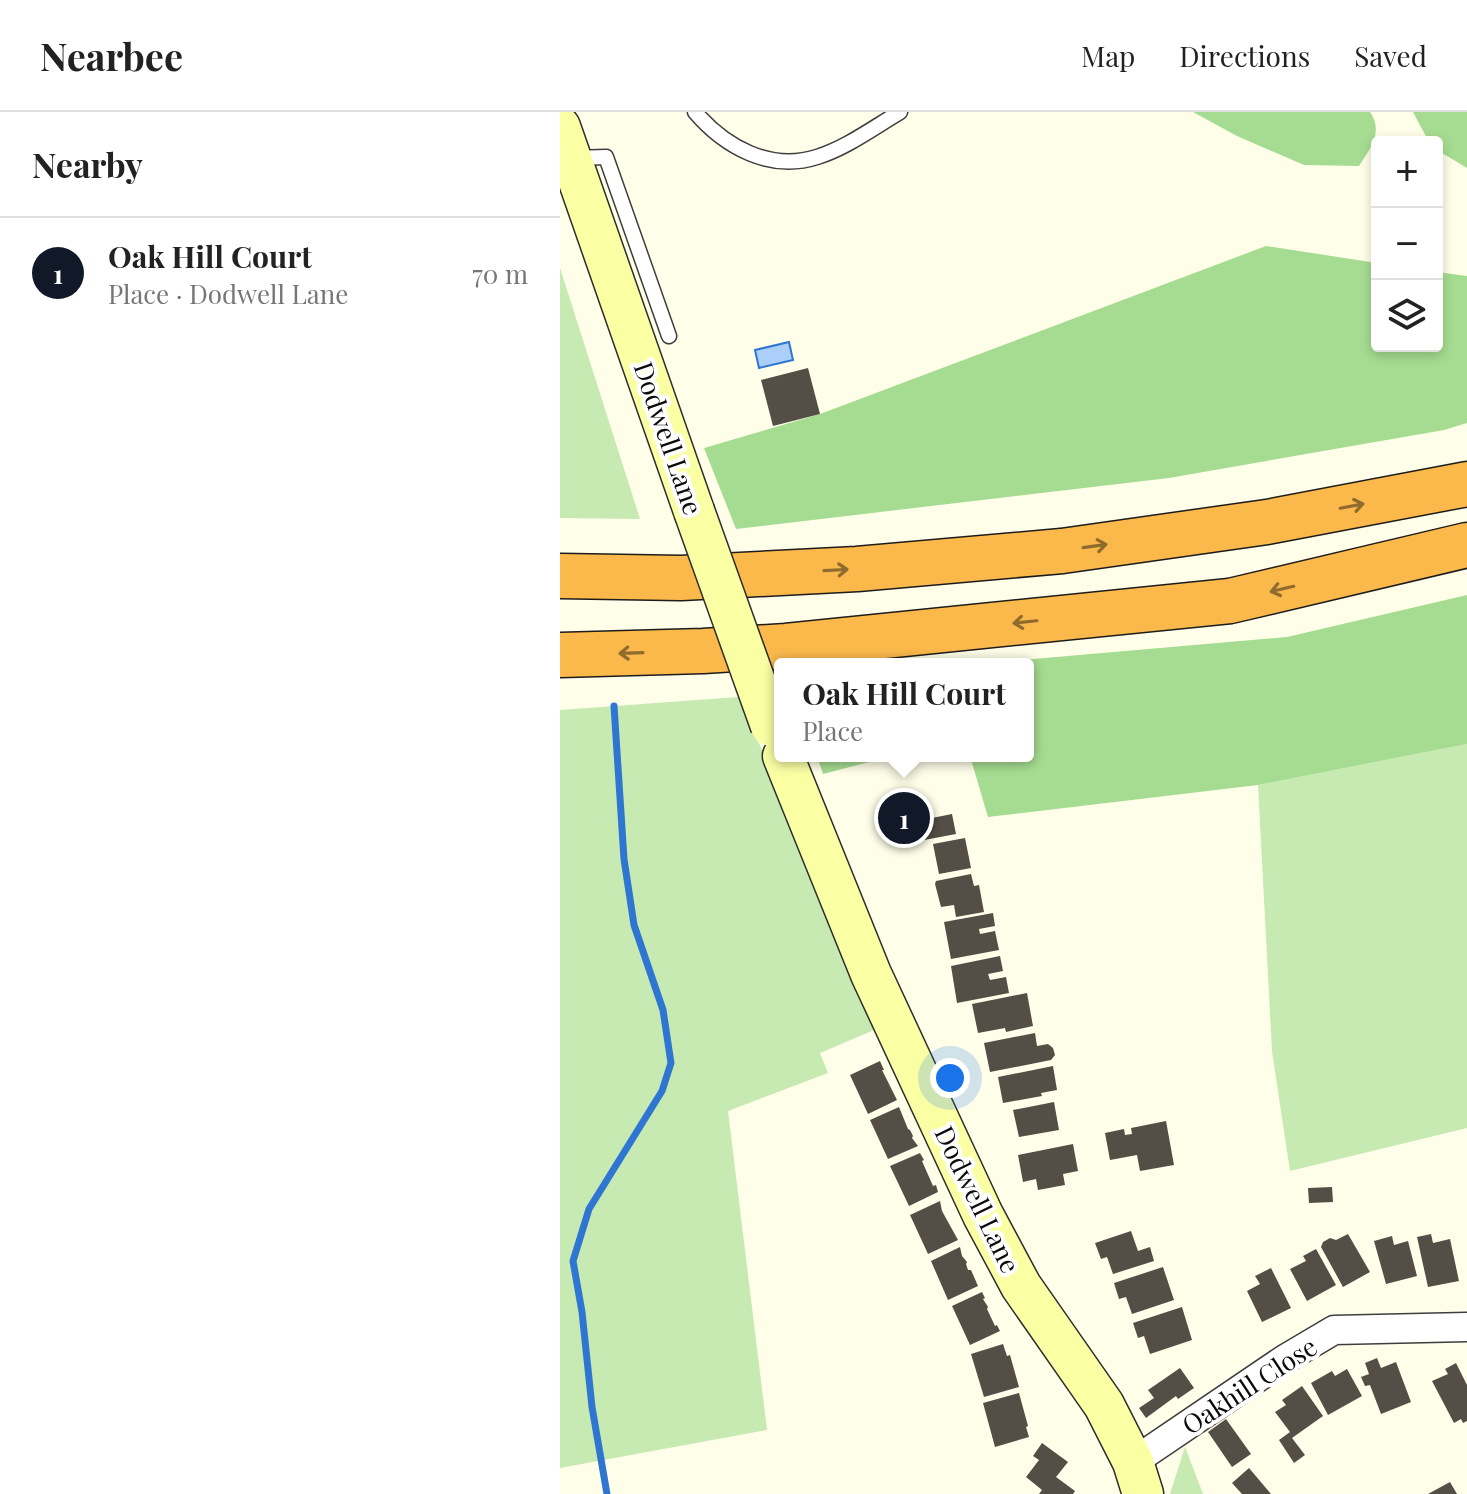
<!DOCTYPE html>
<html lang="en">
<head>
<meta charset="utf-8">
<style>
	body { margin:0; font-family:"Playfair Display",serif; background:#f6f6f6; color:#222 }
	.controls { position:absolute; right:24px; top:24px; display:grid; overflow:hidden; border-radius:8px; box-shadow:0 4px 12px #0003 }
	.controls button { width:72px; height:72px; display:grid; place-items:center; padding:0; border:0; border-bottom:2px solid #e0e0e0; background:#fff; color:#222; font:40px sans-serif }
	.you { position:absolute; left:390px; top:966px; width:28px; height:28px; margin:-20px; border:6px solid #fff; border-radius:50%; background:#1a73e8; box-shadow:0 0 0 12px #1a73e833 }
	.badge { display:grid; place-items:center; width:52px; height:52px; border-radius:50%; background:#111827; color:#fff; font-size:26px; font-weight:700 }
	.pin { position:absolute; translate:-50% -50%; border:4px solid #fff; box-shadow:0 2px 8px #0006 }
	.popup { position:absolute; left:214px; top:546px; width:260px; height:104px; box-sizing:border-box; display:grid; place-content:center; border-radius:8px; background:#fff; filter:drop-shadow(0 2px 6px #0005); font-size:26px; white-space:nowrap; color:#767676 }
	.popup b { font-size:30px; color:#222 }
	.popup::after { content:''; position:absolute; left:50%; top:100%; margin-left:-16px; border:16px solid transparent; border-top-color:#fff }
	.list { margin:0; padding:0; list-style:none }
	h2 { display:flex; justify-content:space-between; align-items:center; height:104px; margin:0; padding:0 32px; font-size:34px }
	h2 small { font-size:26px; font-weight:400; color:#767676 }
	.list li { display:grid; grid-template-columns:52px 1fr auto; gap:24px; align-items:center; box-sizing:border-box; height:112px; padding:0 32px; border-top:2px solid #e0e0e0 }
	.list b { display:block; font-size:30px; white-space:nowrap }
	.list p { margin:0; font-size:26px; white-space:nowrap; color:#767676 }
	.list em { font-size:26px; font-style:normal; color:#767676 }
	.icon { flex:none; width:44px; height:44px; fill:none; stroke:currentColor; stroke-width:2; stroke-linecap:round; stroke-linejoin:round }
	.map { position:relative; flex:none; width:907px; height:1382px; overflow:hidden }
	header { display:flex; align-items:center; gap:48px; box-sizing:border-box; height:112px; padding:0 40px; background:#fff; border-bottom:2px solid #e0e0e0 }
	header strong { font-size:38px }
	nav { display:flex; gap:44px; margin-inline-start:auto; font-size:28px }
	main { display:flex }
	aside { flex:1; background:#fff }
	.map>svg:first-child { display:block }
	.green { fill:#c6eab2 }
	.forest { fill:#a6dc91 }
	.water { fill:#accff9; stroke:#2f76d3; stroke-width:2 }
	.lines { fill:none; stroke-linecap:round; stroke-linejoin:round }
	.stream { stroke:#2f76d3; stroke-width:7 }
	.building { fill:#544e47 }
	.lane-casing { stroke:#3e3e3e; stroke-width:17 }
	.street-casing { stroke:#3e3e3e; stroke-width:31 }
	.secondary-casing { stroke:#2d2d2d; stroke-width:43 }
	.highway-casing { stroke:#1c1c1c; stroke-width:47 }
	.lane { stroke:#fff; stroke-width:14 }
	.street { stroke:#fff; stroke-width:28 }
	.secondary { stroke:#faffa4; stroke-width:40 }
	.highway { stroke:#fbb94b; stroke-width:44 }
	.secondary-bridge-casing { stroke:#2d2d2d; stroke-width:43; stroke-linecap:butt }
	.secondary-bridge { stroke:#faffa4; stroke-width:40 }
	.oneway { stroke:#8f6b2e }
	.labels { text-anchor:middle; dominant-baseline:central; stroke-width:8; stroke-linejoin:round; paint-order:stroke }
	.street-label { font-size:26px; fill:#0b0b0b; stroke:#fff }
</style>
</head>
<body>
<header>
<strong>Nearbee</strong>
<nav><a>Map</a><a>Directions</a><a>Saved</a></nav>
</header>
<main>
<aside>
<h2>Nearby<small></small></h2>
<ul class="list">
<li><span class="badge">1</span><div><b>Oak Hill Court</b><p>Place · Dodwell Lane</p></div><em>70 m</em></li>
</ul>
</aside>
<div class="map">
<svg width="907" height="1382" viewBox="0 0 907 1382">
	<rect width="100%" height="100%" fill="#fffee9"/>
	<!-- green -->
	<g class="green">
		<path d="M0 156 80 407 0 406Z"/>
		<path d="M178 585 326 913 260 941 268 961 168 999 207 1318 0 1356V598Z"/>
		<path d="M907 632V1016L730 1059 712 939 698 673Z"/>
		<path d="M625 1335 643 1382H610Z"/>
	</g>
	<!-- forest -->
	<g class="forest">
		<path d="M633 0H810C824 20 810 37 799 54L744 53 677 24Z"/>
		<path d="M853 0H907V56L877 38V30H869Z"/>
		<path d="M706 134 817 151V234H877V160L907 164V311L884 318 609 366 176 417 144 336 260 302Z"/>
		<path d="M907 483V632L698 673 428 705 410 644H468V552H416L727 525Z"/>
		<path d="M257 644H332L263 662Z"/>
	</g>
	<!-- water -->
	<path class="water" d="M229 230 233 248 199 256 195 238Z"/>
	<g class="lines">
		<!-- stream -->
		<path class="stream" d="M47 1382 32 1295 22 1200 13 1149 29 1097 102 979 111 951 103 898 74 813 64 747 54 594"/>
	</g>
	<!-- building -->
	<g class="building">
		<path d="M248 256 260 302 213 314 201 268Z"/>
		<path d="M348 683 350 695 359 693 362 708 392 702 396 722 359 729 356 713 330 718 322 688Z"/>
		<path d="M405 726 411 756 379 762 373 732Z"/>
		<path d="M411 762 414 774 419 773 424 800 396 805 394 793 381 795 375 772 376 769Z"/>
		<path d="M433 801 435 814 419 817 420 822 435 819 439 838 391 847 384 810Z"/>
		<path d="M440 844 443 859 428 862 430 868 446 865 449 881 397 891 391 854Z"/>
		<path d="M467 881 473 914 446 920 445 916 418 921 412 892Z"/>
		<path d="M475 921 477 934 488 932 493 936 495 943 491 948 430 960 424 931Z"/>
		<path d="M320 949 324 958H322L337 988 308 1002 290 963Z"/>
		<path d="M493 954 497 978 481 981 482 984 443 991 438 965Z"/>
		<path d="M494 990 499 1018 459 1025 453 998Z"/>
		<path d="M339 995 348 1017 350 1018 353 1024 352 1026 358 1034 328 1047 310 1008Z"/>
		<path d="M606 1009 614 1053 580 1059 577 1043 550 1048 545 1021 564 1017 565 1023 572 1022 571 1016Z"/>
		<path d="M513 1032 518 1059 503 1062 505 1073 478 1078 476 1067 463 1070 458 1043Z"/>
		<path d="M360 1041 364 1048 362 1049 373 1074 376 1073 378 1080 349 1094 330 1054Z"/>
		<path d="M772 1075 773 1090 749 1091 748 1076Z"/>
		<path d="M380 1089 382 1099 398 1128 368 1142 350 1103Z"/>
		<path d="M571 1119 578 1139 590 1135 594 1149 553 1162 547 1145 541 1147 535 1131Z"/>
		<path d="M788 1122 810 1160 783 1175 761 1135 763 1130 770 1126 776 1128Z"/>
		<path d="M871 1122 873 1131 890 1127 899 1169 868 1175 857 1125Z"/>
		<path d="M832 1124 834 1133 848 1129 857 1164 826 1172 814 1129Z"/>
		<path d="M400 1135 402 1144 407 1150 406 1152 408 1158H411L418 1174 388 1188 371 1149Z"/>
		<path d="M756 1137 776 1173 747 1189 730 1157 746 1149 743 1144Z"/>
		<path d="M603 1155 614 1188 572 1202 566 1185 559 1187 554 1171Z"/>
		<path d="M711 1156 731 1196 702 1210 687 1179 700 1172 695 1164Z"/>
		<path d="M422 1180 425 1186 423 1187 428 1195 427 1197 435 1214 437 1213 440 1219 410 1233 392 1194Z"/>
		<path d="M622 1195 632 1228 590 1242 584 1224 578 1226 573 1211Z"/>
		<path d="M443 1232 447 1244 450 1243 459 1275 424 1285 411 1242Z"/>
		<path d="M817 1246 821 1256 836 1250 851 1290 821 1302 810 1273 805 1274 801 1265 809 1262 805 1251Z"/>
		<path d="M896 1251 907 1273V1309L903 1311 901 1307 894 1311 872 1269 888 1262 885 1257Z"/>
		<path d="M620 1256 634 1276 618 1287 616 1284 586 1306 579 1296 594 1286 588 1278Z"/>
		<path d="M787 1257 802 1284 768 1303 751 1271 772 1259 775 1264Z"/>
		<path d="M742 1274 763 1304 732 1326 745 1343 734 1351 719 1328 730 1320 715 1300 726 1293 722 1288Z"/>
		<path d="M459 1281 468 1314 466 1315 469 1325 435 1335 423 1291Z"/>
		<path d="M666 1307 691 1342 672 1355 648 1320Z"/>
		<path d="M482 1331 508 1350 496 1365 515 1379 513 1382H479L482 1378 466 1365 479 1348 473 1344Z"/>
		<path d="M689 1356 711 1382H682L672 1371Z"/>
		<path d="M890 1370 897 1382H868Z"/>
	</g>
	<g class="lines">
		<!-- lane casing -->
		<g class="lane-casing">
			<g id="lane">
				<path d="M135 0C165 35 210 60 257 45 286 36 313 16 340 0"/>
				<path d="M15 46 46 45 109 224"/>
			</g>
		</g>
		<!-- street casing -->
		<g class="street-casing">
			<path id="street" d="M573 1350 725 1247 774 1218 907 1215"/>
		</g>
		<!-- secondary casing -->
		<g class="secondary-casing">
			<g id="secondary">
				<path d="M0 15 134 399"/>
				<path d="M223 644 311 862 423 1103 461 1174 544 1293 573 1350 583 1382"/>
			</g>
		</g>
		<!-- highway casing -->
		<g class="highway-casing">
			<g id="highway">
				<path d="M0 464 121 466 297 457 502 439 707 410 907 372"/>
				<path d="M0 543 143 539 226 534 670 489 907 433"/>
			</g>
		</g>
		<!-- lane -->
		<use href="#lane" class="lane"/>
		<!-- street -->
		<use href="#street" class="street"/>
		<!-- secondary -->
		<use href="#secondary" class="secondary"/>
		<!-- highway -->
		<use href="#highway" class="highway"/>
		<!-- secondary-bridge casing -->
		<g class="secondary-bridge-casing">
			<path id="secondary-bridge" d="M134 399 211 614"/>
		</g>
		<!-- secondary-bridge -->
		<use href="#secondary-bridge" class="secondary-bridge"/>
	</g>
	<!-- one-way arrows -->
	<defs><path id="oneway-shaft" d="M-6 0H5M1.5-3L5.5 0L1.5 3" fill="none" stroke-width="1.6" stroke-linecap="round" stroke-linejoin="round" transform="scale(2)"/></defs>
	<g class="oneway">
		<use href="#oneway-shaft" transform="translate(792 394) rotate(-11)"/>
		<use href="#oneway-shaft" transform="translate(535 434) rotate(-8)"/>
		<use href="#oneway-shaft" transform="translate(276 458) rotate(-3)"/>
		<use href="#oneway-shaft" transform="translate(722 477) rotate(167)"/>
		<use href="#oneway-shaft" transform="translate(465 510) rotate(174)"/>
		<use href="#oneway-shaft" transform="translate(71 541) rotate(178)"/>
	</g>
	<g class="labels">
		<!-- street labels -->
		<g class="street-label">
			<text transform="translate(109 326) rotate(71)">Dodwell Lane</text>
			<text transform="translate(418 1087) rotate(64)">Dodwell Lane</text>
			<text transform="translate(689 1273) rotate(-33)">Oakhill Close</text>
		</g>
	</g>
</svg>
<div class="controls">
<button>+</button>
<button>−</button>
<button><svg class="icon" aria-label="layers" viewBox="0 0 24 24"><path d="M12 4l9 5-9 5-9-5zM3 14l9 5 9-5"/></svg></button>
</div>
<div class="you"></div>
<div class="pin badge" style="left:344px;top:706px">1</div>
<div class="popup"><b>Oak Hill Court</b>Place</div>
</div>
</main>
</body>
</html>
